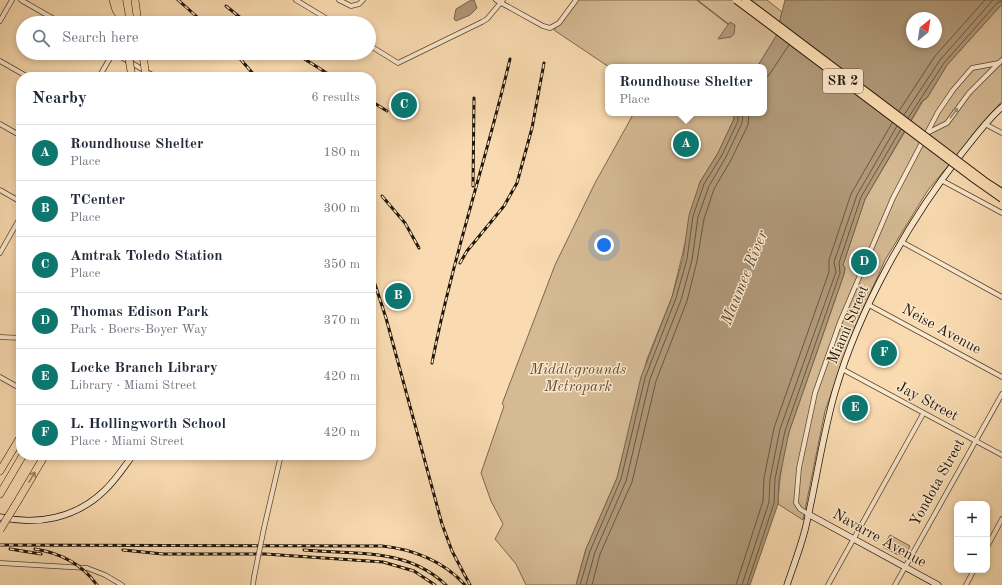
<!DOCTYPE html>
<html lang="en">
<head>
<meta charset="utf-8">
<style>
	body { margin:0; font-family:"Old Standard TT",serif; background:#f6f6f7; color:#1f2937 }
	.controls { position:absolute; right:12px; bottom:12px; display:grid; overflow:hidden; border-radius:8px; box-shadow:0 2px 6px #0003 }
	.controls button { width:36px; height:36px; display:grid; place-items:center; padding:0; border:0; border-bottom:1px solid #e0e1e3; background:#fff; color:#1f2937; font:20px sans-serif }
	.compass { position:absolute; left:906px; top:12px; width:36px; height:36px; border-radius:50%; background:#fff; box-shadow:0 2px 6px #0003; rotate:30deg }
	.you { position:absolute; left:604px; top:245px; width:14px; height:14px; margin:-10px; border:3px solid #fff; border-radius:50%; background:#1a73e8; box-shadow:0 0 0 6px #1a73e833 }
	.badge { display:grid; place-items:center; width:26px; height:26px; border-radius:50%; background:#0f766e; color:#fff; font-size:13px; font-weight:700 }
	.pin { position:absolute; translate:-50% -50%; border:2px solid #fff; box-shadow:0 1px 4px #0006 }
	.popup { position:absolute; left:605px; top:64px; width:162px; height:52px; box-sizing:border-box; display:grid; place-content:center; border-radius:8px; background:#fff; filter:drop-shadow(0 1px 3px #0005); font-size:13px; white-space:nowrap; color:#747a83 }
	.popup b { font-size:15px; color:#1f2937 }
	.popup::after { content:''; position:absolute; left:50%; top:100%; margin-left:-8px; border:8px solid transparent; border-top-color:#fff }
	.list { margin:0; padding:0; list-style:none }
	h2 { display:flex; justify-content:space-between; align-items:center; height:52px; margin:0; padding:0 16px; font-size:17px }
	h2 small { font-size:13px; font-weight:400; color:#747a83 }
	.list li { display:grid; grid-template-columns:26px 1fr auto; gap:12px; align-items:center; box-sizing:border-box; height:56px; padding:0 16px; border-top:1px solid #e0e1e3 }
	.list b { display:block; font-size:15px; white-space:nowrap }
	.list p { margin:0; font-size:13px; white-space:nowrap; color:#747a83 }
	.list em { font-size:13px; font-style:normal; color:#747a83 }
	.icon { flex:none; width:22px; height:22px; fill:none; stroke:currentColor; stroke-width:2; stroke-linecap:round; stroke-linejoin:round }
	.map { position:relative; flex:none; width:1002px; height:585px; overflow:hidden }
	.search { position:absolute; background:#fff; box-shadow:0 2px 6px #0003; left:16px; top:16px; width:360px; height:44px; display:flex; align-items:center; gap:10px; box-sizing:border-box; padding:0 14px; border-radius:22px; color:#747a83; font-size:15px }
	.panel { position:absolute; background:#fff; box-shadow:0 2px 6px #0003; left:16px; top:72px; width:360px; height:388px; border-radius:16px }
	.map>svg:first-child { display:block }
	.green { fill:#d5ba94; stroke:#7b684e }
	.water { fill:#b09878; stroke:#77644b; fill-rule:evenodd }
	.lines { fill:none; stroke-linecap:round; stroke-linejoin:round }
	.shore { stroke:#685740; stroke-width:1 }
	.stream { stroke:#77644b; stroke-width:1.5 }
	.street-casing { stroke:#574732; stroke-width:5.5 }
	.secondary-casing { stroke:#211608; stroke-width:7 }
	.highway-casing { stroke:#211608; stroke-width:8 }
	.street { stroke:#fce8cc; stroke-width:4 }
	.secondary { stroke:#fce8cc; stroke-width:5.5 }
	.highway { stroke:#fadbb1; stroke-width:7 }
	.rail-casing { stroke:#211608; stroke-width:3 }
	.rail { stroke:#fce8cc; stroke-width:1.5; stroke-dasharray:4.5; stroke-linecap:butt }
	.street-bridge-casing { stroke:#574732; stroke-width:5.5; stroke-linecap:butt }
	.primary-bridge-casing { stroke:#211608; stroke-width:8; stroke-linecap:butt }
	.highway-bridge-casing { stroke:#211608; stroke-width:8; stroke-linecap:butt }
	.street-bridge { stroke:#fce8cc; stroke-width:4 }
	.primary-bridge { stroke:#fadbb1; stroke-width:6 }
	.highway-bridge { stroke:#fadbb1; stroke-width:7 }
	.oneway { stroke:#998a74 }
	.oneway2 { stroke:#988265 }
	.labels { text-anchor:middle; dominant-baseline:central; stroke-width:3; stroke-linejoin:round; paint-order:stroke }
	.shield { fill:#fce8cc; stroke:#635543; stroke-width:1 }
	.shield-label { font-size:14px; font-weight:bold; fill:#211608 }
	.street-label { font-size:15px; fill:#211608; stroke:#fce8cc }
	.park-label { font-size:15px; font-style:italic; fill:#604f39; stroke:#fce8cc }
	.water-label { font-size:16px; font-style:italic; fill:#5a4a35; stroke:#fce8cc }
</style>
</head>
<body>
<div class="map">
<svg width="1002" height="585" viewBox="0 0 1002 585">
	<rect width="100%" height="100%" fill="#fadbb1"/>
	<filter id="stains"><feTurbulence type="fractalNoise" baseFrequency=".005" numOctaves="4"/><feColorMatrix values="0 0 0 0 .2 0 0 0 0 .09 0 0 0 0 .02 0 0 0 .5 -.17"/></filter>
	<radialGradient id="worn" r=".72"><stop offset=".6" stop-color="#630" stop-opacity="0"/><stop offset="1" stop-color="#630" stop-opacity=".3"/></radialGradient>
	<!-- green -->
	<g class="green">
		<path d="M575 0H767L782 12 777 36 757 67H609L554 30Z"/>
		<path d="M1002 4V101L928 190 885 260 855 327 825 411 803 520 778 504C779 479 783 456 789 432L844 274 845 268 843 265 865 199 923 101 927 98 947 65Z"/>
		<path d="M634 113H734V119L718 153 700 182 672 297 647 359 617 478 586 549 576 585H526L516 564 495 539 503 524 491 501 481 473 504 406 502 404 555 265 595 183Z"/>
		<path d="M890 535 910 546 904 558 883 547Z"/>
	</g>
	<!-- water -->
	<g class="water">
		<path d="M471 0H474L477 8 470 15 456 21 454 19 456 9Z"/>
		<path d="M785 0H1002V4L947 65 927 98 922 101 865 199 843 265 845 268 844 274 789 432 779 480 778 504 750 585H576L586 549 617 478 641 377 672 297 683 258 689 215 700 182 718 153 734 119V113H764V67H757L776 36ZM912 18H936V42H912Z"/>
		<path d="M730 22 735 25 734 34 731 37 718 39Z"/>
	</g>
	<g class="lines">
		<!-- shore -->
		<g class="shore">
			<path d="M764 80 769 75 789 45"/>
			<path d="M899 111 935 56 985 0"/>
			<path d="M904 115 940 60 993 0"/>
			<path d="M908 118 944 63 997 3 1002 1"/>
			<path d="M580 585 590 551 621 479 645 378 676 298 687 259 693 216 704 184 722 155 738 121V113"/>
			<path d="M586 585 595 552 626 481 650 379 681 300 692 260 698 217 709 186 726 157 742 123 743 113"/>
			<path d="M592 585 600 554 632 482 656 381 687 301 697 261 704 219 714 189 731 160 748 125 749 113"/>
			<path d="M736 585 763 501 764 478 774 428 829 272V260L851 194 892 123"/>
			<path d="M742 585 769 502 770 479 780 429 836 272 834 262 857 195 897 126"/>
			<path d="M747 585 774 503 775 479 785 431 840 273 839 263 861 197 901 129"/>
		</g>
		<!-- stream -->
		<path class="stream" d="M697 0 728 24"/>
		<!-- street casing -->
		<g class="street-casing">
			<g id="street">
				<path d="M21 0 61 23"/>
				<path d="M296 0 334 23"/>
				<path d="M339 0 351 6 359 4 363 0"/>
				<path d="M496 0 543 26 550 28 559 23 576 0"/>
				<path d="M0 21 12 0"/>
				<path d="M369 45 398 63 482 22 487 19 503 0"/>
				<path d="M114 53 156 77"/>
				<path d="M0 61 28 77"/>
				<path d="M99 77 113 53"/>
				<path d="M0 124 21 136"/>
				<path d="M985 124 1002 133"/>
				<path d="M927 133 947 123 969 93 1002 60"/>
				<path d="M941 180 1002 213"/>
				<path d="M0 190 21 202"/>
				<path d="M902 242 1002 297"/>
				<path d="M0 253 21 216"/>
				<path d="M869 305 1002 377"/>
				<path d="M0 337 21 338"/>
				<path d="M842 369 1002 455"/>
				<path d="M0 377 16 386 21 383"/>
				<path d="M808 514 800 509 796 503 799 468 815 393 840 322 893 198 938 112 953 90 972 68 999 63"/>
				<path d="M264 528 281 455"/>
				<path d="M987 547 1002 519"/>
				<path d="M0 563 87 568 105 575 122 585"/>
				<path d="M253 585 254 577"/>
				<path d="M828 585 923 414"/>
				<path d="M895 585 1002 394"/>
				<path d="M966 585 974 570"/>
			</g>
		</g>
		<!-- secondary casing -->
		<g class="secondary-casing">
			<g id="secondary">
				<path d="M808 514 938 585"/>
				<path d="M0 517C37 526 76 518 104 491 115 481 124 467 133 455"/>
				<path d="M787 585C793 567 800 549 805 530 816 484 822 437 835 392 859 309 909 220 962 153 975 137 987 120 1002 107"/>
			</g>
		</g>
		<!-- highway casing -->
		<g class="highway-casing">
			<g id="highway">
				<path d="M113 0 116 10 120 16"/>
				<path d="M119 0 123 23"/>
				<path d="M135 0 138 23"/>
				<path d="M0 471 21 436"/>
				<path d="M0 494 23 455"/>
				<path d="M19 499 45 455"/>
			</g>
		</g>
		<!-- street -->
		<use href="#street" class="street"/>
		<!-- secondary -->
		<use href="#secondary" class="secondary"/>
		<!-- highway -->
		<use href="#highway" class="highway"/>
		<!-- rail casing -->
		<g class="rail-casing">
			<g id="rail">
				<path d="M178 0 204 23"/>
				<path d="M226 6 247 23"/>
				<path d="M235 53 256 77"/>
				<path d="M295 53 333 77"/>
				<path d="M371 101 387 111"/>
				<path d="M473 186 474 98"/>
				<path d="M382 196 405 223 419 248"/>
				<path d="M460 263 467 251 504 206 517 183 532 128 544 63"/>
				<path d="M371 272 386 318 442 524 452 551 470 585"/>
				<path d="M432 363C452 260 486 161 510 59"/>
				<path d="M0 545 382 546C412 549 444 561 465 585"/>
				<path d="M10 549 41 554"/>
				<path d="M35 549C60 553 82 564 97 585"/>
				<path d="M123 550 163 554H265L383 562 414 571 435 585"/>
				<path d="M304 550C356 555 406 547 446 585"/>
			</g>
		</g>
		<!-- rail -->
		<use href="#rail" class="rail"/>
		<!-- street-bridge casing -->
		<g class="street-bridge-casing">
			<path id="street-bridge" d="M254 577 264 528"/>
		</g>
		<!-- primary-bridge casing -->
		<g class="primary-bridge-casing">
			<g id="primary-bridge">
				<path d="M736 0 975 180 1002 199"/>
				<path d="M745 0 985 181 1002 192"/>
			</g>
		</g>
		<!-- highway-bridge casing -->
		<g class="highway-bridge-casing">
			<g id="highway-bridge">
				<path d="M128 53 132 77"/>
				<path d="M143 55 146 77"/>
				<path d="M0 530 19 499"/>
			</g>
		</g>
		<!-- street-bridge -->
		<use href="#street-bridge" class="street-bridge"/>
		<!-- primary-bridge -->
		<use href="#primary-bridge" class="primary-bridge"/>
		<!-- highway-bridge -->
		<use href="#highway-bridge" class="highway-bridge"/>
	</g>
	<!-- one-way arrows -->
	<defs><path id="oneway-shaft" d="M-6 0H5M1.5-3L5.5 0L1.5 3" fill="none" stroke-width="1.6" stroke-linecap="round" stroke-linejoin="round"/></defs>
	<use class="oneway" href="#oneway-shaft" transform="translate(954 113) rotate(-53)"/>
	<use class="oneway2" href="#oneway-shaft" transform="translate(32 477) rotate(-59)"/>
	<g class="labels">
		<!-- shield labels -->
		<rect class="shield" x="823" y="69" width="40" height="24" rx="3"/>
		<g class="shield-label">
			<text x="843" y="81">SR 2</text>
		</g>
		<!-- street labels -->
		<g class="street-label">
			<text transform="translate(849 325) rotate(-67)">Miami Street</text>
			<text transform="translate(941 330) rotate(29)">Neise Avenue</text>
			<text transform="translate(927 402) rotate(28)">Jay Street</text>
			<text transform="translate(938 483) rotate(-61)">Yondota Street</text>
			<text transform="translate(879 539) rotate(29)">Navarre Avenue</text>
		</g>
		<!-- park labels -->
		<g class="park-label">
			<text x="578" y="370">Middlegrounds<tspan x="578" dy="17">Metropark</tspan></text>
		</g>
		<!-- water labels -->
		<g class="water-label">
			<text transform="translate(745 278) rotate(-68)">Maumee River</text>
		</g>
	</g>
	<rect width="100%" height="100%" filter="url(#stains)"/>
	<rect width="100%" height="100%" fill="url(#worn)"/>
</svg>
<div class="controls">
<button>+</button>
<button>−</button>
</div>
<svg class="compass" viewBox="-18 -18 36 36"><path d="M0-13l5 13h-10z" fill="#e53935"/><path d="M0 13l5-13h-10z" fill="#747a83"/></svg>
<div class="you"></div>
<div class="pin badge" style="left:686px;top:144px">A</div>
<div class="popup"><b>Roundhouse Shelter</b>Place</div>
<div class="pin badge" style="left:398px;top:296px">B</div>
<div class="pin badge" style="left:404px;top:105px">C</div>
<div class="pin badge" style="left:864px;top:262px">D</div>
<div class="pin badge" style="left:855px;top:408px">E</div>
<div class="pin badge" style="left:884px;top:353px">F</div>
<div class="search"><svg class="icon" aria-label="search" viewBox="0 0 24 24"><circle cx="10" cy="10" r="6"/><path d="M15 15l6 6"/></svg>Search here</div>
<section class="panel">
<h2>Nearby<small>6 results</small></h2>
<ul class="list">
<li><span class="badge">A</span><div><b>Roundhouse Shelter</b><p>Place</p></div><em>180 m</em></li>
<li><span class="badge">B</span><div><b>TCenter</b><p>Place</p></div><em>300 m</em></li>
<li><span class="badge">C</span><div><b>Amtrak Toledo Station</b><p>Place</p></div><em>350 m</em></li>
<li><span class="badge">D</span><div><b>Thomas Edison Park</b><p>Park · Boers-Boyer Way</p></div><em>370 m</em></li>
<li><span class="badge">E</span><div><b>Locke Branch Library</b><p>Library · Miami Street</p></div><em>420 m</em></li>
<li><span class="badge">F</span><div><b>L. Hollingworth School</b><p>Place · Miami Street</p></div><em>420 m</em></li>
</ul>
</section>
</div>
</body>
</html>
